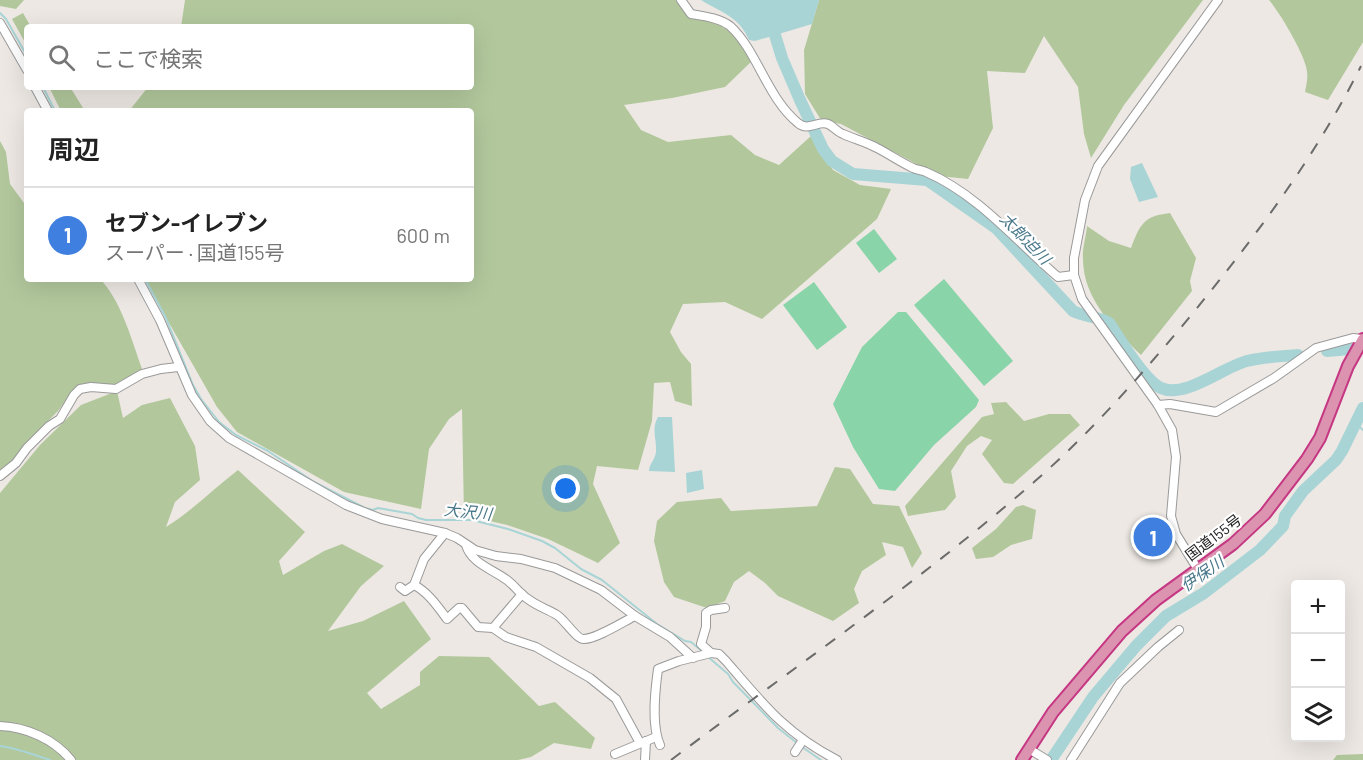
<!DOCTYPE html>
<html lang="ja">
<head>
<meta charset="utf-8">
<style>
	body { margin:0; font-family:Barlow,"Noto Sans JP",sans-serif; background:#f2f2f2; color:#222 }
	.controls { position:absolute; right:18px; bottom:18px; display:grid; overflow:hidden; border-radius:6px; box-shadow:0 6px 24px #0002 }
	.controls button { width:54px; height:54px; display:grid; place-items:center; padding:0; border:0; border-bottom:2px solid #e0e0e0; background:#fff; color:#222; font:30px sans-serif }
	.you { position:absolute; left:566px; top:489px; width:21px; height:21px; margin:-15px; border:4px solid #fff; border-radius:50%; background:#1a73e8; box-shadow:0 0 0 9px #1a73e833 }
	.badge { display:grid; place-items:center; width:39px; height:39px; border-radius:50%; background:#b41534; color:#fff; font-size:20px; font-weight:700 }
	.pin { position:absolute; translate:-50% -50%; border:3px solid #fff; box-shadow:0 2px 6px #0006 }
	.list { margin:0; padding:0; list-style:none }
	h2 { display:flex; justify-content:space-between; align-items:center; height:78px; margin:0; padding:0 24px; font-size:26px }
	h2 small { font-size:20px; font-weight:400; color:#767676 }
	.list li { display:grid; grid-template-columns:39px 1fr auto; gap:18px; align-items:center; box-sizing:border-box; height:96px; padding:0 24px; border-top:2px solid #e0e0e0 }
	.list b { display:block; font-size:22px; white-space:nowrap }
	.list p { margin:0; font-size:20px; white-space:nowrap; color:#767676 }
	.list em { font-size:20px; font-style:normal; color:#767676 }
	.icon { flex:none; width:33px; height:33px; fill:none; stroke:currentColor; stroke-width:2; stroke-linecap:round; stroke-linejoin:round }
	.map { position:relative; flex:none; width:1363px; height:760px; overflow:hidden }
	.search { position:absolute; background:#fff; box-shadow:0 6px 24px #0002; left:24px; top:24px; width:450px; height:66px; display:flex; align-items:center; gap:15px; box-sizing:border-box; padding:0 21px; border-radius:6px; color:#767676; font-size:22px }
	.panel { position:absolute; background:#fff; box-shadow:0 6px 24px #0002; left:24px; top:108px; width:450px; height:174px; border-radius:6px }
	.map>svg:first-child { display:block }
	.forest { fill:#b2c89c }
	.pitch { fill:#89d4a9 }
	.water { fill:#a8d4d6 }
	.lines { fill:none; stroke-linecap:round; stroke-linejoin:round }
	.stream { stroke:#a8d4d6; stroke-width:2 }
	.river { stroke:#a8d4d6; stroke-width:12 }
	.minor-casing { stroke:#9a9a9a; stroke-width:10 }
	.highway-casing { stroke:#c53683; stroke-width:14 }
	.minor { stroke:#fff; stroke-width:8 }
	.highway { stroke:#dc93af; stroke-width:10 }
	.rail { stroke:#6b6b6b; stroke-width:2; stroke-dasharray:12 12; stroke-linecap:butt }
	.labels { text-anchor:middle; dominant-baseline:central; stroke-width:4.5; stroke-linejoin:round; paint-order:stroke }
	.street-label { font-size:15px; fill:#1d1d1d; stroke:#fff }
	.water-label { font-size:16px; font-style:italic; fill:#4a788b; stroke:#fff }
</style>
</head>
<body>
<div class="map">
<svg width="1363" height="760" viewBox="0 0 1363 760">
	<rect width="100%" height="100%" fill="#ede8e3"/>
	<!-- forest -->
	<g class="forest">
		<path d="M0 0H24L16 9 0 6Z"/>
		<path d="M185 0H678L690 16 715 22 732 33 752 61 725 87 672 98 624 105 641 130 668 142 731 135 755 155 779 165 811 136 833 170 860 185 891 189 877 219 762 319 725 302 683 304 670 332 681 352 691 364 692 406 675 401 670 382 654 383 652 421 638 470 597 466 593 484 620 543 598 563 548 539 507 525 464 515 462 409 449 419 429 449 421 509 344 492 237 432 217 407 144 279H471V111H129L148 87H471V27H181Z"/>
		<path d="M819 0H1203L1124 105 1091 158 1084 134 1078 87 1044 36 1025 73 987 71 993 128 968 179 939 176 841 124 821 120 805 94 804 50Z"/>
		<path d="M1269 0H1363V42L1328 100 1305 92C1306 86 1308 79 1307 72 1307 58 1279 11 1269 0Z"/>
		<path d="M23 13 31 27H27V46L12 19Z"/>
		<path d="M49 87H70L85 111H61Z"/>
		<path d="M0 141 6 152 10 184 27 207V279H100C121 300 132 341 142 369L115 387 82 386 74 389 58 411 27 442 16 458 0 471Z"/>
		<path d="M1170 213 1196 258 1190 281 1192 291 1141 355C1114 328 1083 299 1083 259 1082 249 1086 237 1087 226L1109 241 1131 248C1140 225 1143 216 1170 213Z"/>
		<path d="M117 391 123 418 142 405 170 398 195 446 200 480 175 502 166 527C192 511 213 489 238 470L305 532 279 561 283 575 324 551 342 544 384 566 361 586 328 631 363 621 404 601 431 639 367 693 381 709 420 685V672L439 656 489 657 539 706 555 702 595 738 591 749 554 743 531 757 518 760H0V493L40 445 81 405Z"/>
		<path d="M1006 402 1024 421 1049 414H1070L1080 425 1013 484 1004 483 982 454 992 440 981 436 967 446 951 471 956 497 945 510 908 516 905 506 982 417 994 414 991 403Z"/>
		<path d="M835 467 850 469 873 504 899 506 922 553 912 568 903 547 882 542 886 555 862 571 854 589 859 603 833 621 778 596 765 583 749 571 734 582 725 601 707 608 674 597 664 582 654 541 657 521 677 502 721 498 731 511 817 506Z"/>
		<path d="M1023 505 1036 510 1032 539 1011 545 993 557 976 559 972 548 996 529 1016 507Z"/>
		<path d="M1363 754V760H1333L1337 755Z"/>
	</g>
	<!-- pitch -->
	<g class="pitch">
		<path d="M874 229 897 259 879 273 856 243Z"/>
		<path d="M944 279 1013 361 984 386 914 305Z"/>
		<path d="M814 282 847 327 817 350 783 305Z"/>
		<path d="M898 312H906L979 400 976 407 934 445 895 491 879 489 853 447 833 404 862 347Z"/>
	</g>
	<!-- water -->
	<g class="water">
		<path d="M701 0H819L812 24 755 41 749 40C739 16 720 12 701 0Z"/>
		<path d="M1142 163 1158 197 1139 202 1130 179 1131 167Z"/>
		<path d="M658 417H672L675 472 649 471C649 464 655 460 656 452 657 439 651 429 658 417Z"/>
		<path d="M702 470 704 489 687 493 686 473Z"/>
	</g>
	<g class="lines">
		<!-- stream -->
		<g class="stream">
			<path d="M0 13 6 19 27 56"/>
			<path d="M43 87 55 111"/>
			<path d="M145 279 166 318 193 385 201 399 219 422 236 435 268 451 314 482 365 508 373 510 378 508 412 514 418 518 426 520H472L508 529 542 541 555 548 581 569 602 580 657 624 685 641 691 642 703 652"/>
			<path d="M1356 424 1363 430"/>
			<path d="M707 656 728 674 733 682 778 728 797 743"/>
			<path d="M0 746C17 748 34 755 50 760"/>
			<path d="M802 747 821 760"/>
		</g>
		<!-- river -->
		<g class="river">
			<path d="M775 35 782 58 800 100 823 149 832 161 853 174 927 180 933 184 996 228 1073 311C1084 317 1098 316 1109 323 1120 339 1144 380 1161 388 1185 399 1223 367 1247 361 1264 357 1282 356 1298 355"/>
			<path d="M1327 351 1349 349"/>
			<path d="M1051 760 1093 697 1136 646 1166 616 1204 593 1260 550 1283 526 1285 516 1303 491 1336 460 1342 451 1363 408"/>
		</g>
		<!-- minor casing -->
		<g class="minor-casing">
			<g id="minor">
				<path d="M681 0 691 14C703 16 720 18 730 26 757 50 767 98 798 123 808 132 818 120 828 124 833 126 837 132 843 134 854 139 866 142 877 148 889 154 900 162 913 168 917 170 922 170 926 172 979 195 1016 241 1058 277L1074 275"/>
				<path d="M0 23 27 70"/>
				<path d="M35 87 48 111"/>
				<path d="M138 279 160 320 192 395 210 421 229 438 346 505 382 519 445 533 457 538 475 550 496 556 521 559 555 568 601 590 635 616 670 637 693 658"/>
				<path d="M1158 405 1170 404 1216 412 1274 378 1316 348 1353 338 1363 339"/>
				<path d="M0 476 16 463 27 448 49 426 60 419 74 395 80 389 91 387 116 389 142 374 161 369 178 367"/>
				<path d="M466 545C471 563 492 569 507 580 515 586 520 594 528 599 537 606 547 609 557 615 564 619 577 640 584 639 596 639 623 622 635 616"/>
				<path d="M1197 568 1176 534 1171 516 1176 457 1172 430 1158 405 1082 299 1074 275V258L1085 200 1098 166 1218 0"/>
				<path d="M414 585 424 559 445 533"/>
				<path d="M400 587 405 591 414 585C428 592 438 607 447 619L459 608H462L478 627 493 628"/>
				<path d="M522 594 493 628 506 637 536 647 590 678 616 699 640 743"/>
				<path d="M725 608 711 610 706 613V627L701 644 711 653 719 654 726 661C763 704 785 733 837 760"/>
				<path d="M0 726C26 727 54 739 71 760"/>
				<path d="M660 745C651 725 655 691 658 669L679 661 711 653"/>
				<path d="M1029 749 1047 760"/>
				<path d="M795 752 803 740"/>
				<path d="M615 754 656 737"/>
				<path d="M645 760 646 741"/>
				<path d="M1071 760 1120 683 1158 647 1179 630"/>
			</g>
		</g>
		<!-- highway casing -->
		<g class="highway-casing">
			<path id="highway" d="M1022 760 1053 712 1122 631 1156 600 1233 544 1265 514 1307 459 1320 438 1348 366 1363 339"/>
		</g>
		<!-- minor -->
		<use href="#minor" class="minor"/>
		<!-- highway -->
		<use href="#highway" class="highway"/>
		<!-- rail -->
		<path class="rail" d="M671 760C793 668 919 582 1034 482 1087 436 1133 384 1178 331 1247 248 1313 162 1361 66"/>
	</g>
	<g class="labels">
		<!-- street labels -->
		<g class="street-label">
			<text transform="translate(1213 537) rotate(-37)">国道155号</text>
		</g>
		<!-- water labels -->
		<g class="water-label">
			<text transform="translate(1026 238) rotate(46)">太郎迫川</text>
			<text transform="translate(468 511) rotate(6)">大沢川</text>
			<text transform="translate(1202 573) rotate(-35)">伊保川</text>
		</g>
	</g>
</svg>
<div class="controls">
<button>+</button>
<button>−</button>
<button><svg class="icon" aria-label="layers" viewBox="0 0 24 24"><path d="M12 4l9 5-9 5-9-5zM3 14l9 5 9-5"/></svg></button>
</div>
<div class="you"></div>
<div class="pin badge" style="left:1153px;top:537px;background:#3f7fe0">1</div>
<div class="search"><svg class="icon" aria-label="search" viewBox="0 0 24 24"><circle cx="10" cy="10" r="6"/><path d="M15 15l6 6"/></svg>ここで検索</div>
<section class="panel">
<h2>周辺<small></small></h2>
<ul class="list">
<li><span class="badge" style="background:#3f7fe0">1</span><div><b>セブン-イレブン</b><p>スーパー · 国道155号</p></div><em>600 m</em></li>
</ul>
</section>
</div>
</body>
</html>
